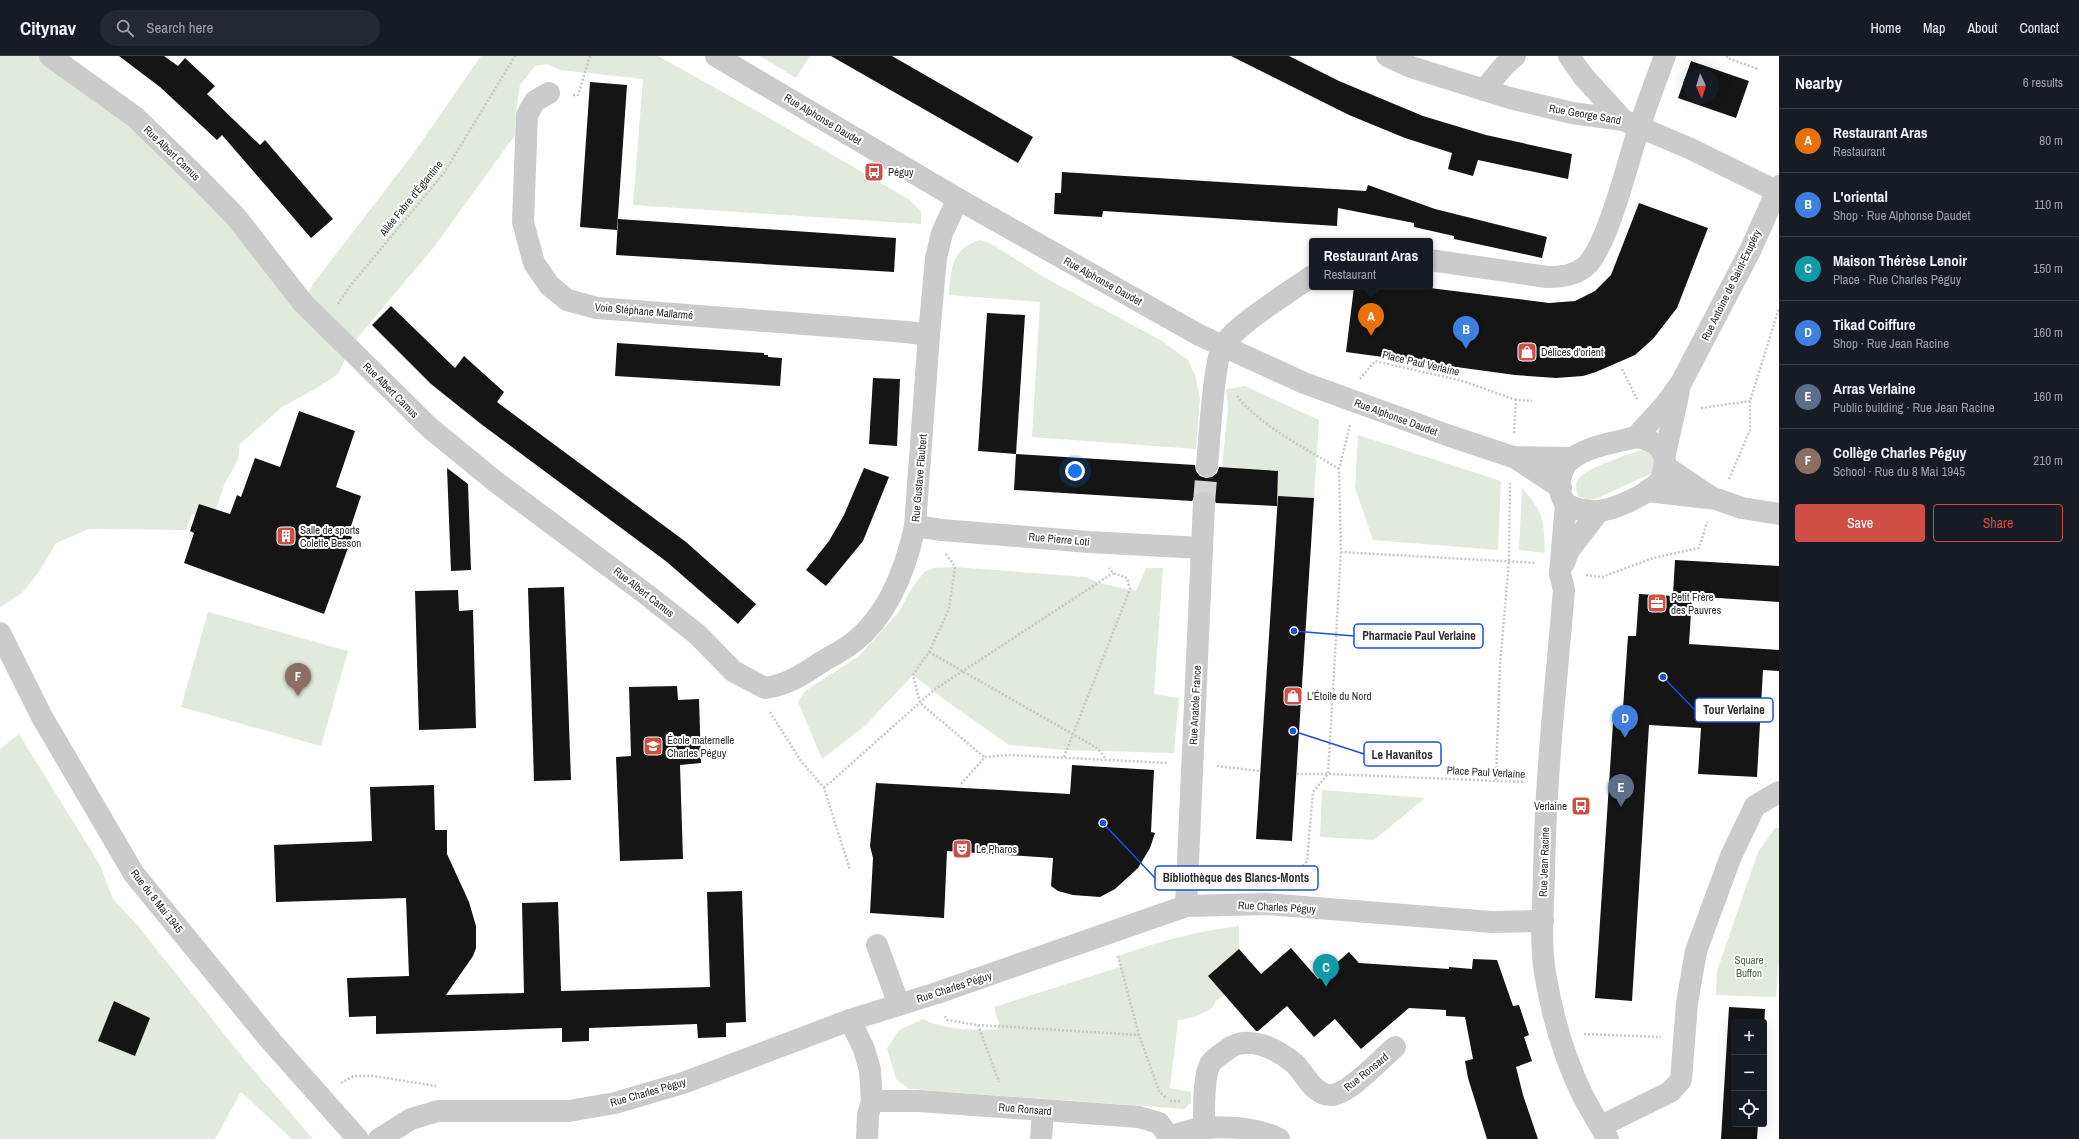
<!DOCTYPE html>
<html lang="en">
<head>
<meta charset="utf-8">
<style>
	body { margin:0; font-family:"Archivo Narrow",sans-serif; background:#242831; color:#f1f3f6 }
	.controls { position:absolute; right:12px; bottom:12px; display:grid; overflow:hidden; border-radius:4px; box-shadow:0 4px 16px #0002 }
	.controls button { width:36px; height:36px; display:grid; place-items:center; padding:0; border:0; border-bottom:1px solid #363941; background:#171b24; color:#f1f3f6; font:20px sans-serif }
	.compass { position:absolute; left:1683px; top:12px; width:36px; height:36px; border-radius:50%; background:#171b24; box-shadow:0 4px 16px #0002; rotate:176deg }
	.you { position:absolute; left:1075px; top:415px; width:14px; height:14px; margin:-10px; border:3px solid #fff; border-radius:50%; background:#1a73e8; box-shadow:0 0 0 6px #1a73e833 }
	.badge { display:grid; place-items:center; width:26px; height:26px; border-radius:50%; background:#cf4e45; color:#fff; font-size:13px; font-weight:700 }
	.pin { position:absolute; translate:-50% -33px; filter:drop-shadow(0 1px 2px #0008) }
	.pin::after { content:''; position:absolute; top:21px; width:14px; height:12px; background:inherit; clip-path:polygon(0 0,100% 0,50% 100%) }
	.popup { position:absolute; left:1309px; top:182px; width:124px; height:52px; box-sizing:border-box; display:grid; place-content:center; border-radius:4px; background:#171b24; filter:drop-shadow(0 1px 3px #0005); font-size:13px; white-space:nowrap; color:#9ea1a6 }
	.popup b { font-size:15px; color:#f1f3f6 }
	.popup::after { content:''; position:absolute; left:50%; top:100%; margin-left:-8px; border:8px solid transparent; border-top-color:#171b24 }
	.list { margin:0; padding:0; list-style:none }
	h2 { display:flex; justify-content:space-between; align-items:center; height:52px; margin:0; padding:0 16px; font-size:17px }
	h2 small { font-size:13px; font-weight:400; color:#9ea1a6 }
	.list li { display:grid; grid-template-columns:26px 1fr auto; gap:12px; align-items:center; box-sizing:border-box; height:64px; padding:0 16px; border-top:1px solid #363941 }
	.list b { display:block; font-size:15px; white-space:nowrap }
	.list p { margin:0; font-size:13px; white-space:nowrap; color:#9ea1a6 }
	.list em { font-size:13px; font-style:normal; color:#9ea1a6 }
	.actions { display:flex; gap:8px; padding:12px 16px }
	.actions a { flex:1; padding:9px 0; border:1px solid #cf4e45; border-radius:4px; text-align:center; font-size:14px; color:#cf4e45 }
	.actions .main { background:#cf4e45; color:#fff }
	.icon { flex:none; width:22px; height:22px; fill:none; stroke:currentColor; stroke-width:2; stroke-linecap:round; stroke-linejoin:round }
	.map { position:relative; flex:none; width:1779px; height:1083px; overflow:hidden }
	header { display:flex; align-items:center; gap:24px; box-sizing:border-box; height:56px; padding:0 20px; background:#171b24; border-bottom:1px solid #363941 }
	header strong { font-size:19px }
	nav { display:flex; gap:22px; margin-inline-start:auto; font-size:14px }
	.search { width:280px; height:36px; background:#242831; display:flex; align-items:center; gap:10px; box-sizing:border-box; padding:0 14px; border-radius:22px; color:#9ea1a6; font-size:15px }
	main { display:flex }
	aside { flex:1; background:#171b24 }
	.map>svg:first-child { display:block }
	.green { fill:#e2e9dd }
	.building { fill:#151515; fill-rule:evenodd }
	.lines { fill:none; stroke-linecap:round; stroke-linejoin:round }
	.minor-tunnel { stroke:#d5d5d5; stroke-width:22; stroke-dasharray:22 11; stroke-linecap:butt }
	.path { stroke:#c8c8c8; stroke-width:2.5; stroke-dasharray:2 2; stroke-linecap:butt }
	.minor { stroke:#cbcbcb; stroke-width:22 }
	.labels { text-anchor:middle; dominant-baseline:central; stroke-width:4; stroke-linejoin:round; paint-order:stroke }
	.street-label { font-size:11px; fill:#2e2e2e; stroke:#fff }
	.poi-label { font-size:11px; fill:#2e2e2e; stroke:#fff; text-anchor:start }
	.park-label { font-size:11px; fill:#4c6441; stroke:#fff }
	.leader { fill:none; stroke:#1d4ed8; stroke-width:1.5 }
	.callout-dot { fill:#1d4ed8; stroke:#fff; stroke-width:1.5 }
	.callout { fill:#fff; stroke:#1d4ed8; stroke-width:1.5 }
	.callout-label { font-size:12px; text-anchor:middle; font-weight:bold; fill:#2e2e2e }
</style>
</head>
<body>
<header>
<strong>Citynav</strong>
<div class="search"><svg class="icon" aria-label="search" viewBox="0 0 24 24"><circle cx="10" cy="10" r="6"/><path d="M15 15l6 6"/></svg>Search here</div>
<nav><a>Home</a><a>Map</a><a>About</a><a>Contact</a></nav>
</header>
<main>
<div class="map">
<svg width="1779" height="1083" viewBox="0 0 1779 1083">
	<rect width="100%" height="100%" fill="#fff"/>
	<!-- green -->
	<g class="green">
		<path d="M0 0H50L135 61 303 246 313 228 413 98 481 0H658L764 59 910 144 921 155V168L633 149 643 23 560 14 547 8 535 10 520 29 516 54 515 79 434 191 359 280 350 293 338 318 315 333 282 351 240 388 238 404 225 427 216 453 199 448 195 459 192 458 186 474 89 473 56 487 39 516 22 537 0 551Z"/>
		<path d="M760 0H810L796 22Z"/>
		<path d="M980 184 990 187 1042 220 1162 285 1188 304 1195 319 1200 342 1196 393 1032 381 1040 246 949 239C951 213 951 193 980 184Z"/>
		<path d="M1245 330 1319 364 1314 442 1277 440 1278 415 1222 411 1228 352 1226 333Z"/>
		<path d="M1358 379 1501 425 1498 494 1373 484 1355 432Z"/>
		<path d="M1644 393 1656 400 1652 417 1598 442 1588 444 1578 440C1577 435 1575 430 1577 425 1583 412 1630 398 1644 393Z"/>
		<path d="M1522 432C1544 457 1544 464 1545 497L1519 494Z"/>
		<path d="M955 511 1086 521 1099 527 1136 535 1146 512H1163L1154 638 1179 642 1174 697 1066 694 1009 689 945 644 913 619 865 670 822 703 798 646 805 635 859 600 898 557 912 532 924 516 933 512Z"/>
		<path d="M208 556 348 595 321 690 181 651Z"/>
		<path d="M19 678 100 809 113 843 138 870 244 1003 313 1083H292L241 1036 215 1083H0V693Z"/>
		<path d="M1322 734 1425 742 1374 784 1320 781Z"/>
		<path d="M1775 772H1779V901L1776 941 1716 939 1717 915 1758 796Z"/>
		<path d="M1239 870V893L1225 939 1217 944 1212 952 1199 959 1178 965 1170 1032 1191 1036V1046L1185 1053 909 1033 896 1023 887 992 899 974 923 963C944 974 973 974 997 974L999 968 994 951 1120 911 1118 900C1157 886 1197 875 1239 870Z"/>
	</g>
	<!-- building -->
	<g class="building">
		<path d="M119 0H164L178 10 185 2 215 30 207 38 260 89 265 84 333 163 311 182 222 79 217 84 160 31Z"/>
		<path d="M831 0H892L1033 81 1018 107Z"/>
		<path d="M1231 0H1289L1339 25 1423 60 1486 79 1572 98 1568 123 1478 104 1473 120 1448 113 1452 97 1405 82 1349 59Z"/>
		<path d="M1691 5 1749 25 1736 62 1678 42ZM1689 18H1713V42H1689Z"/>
		<path d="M590 26 627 29 617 174 580 171Z"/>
		<path d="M1062 116 1366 135 1368 129 1435 153 1547 181 1542 202 1454 183V180L1414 171V167L1338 152 1337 170 1103 155 1102 161 1054 158 1055 137H1061Z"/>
		<path d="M1639 147 1708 172 1677 252 1653 283 1635 299 1596 316 1583 320 1556 322 1515 319 1346 296 1354 231H1422L1549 247 1575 245 1595 235 1611 219Z"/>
		<path d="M618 163 896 182 894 216 616 199Z"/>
		<path d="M391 250 455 312 464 300 504 336 497 346 686 486 756 548 738 568 667 506 481 368 431 328 372 269Z"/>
		<path d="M987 257 1025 259 1016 398 978 395Z"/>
		<path d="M617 287 764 297V299H768V301L782 302 780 330 615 320Z"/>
		<path d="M873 322 900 323 897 390 869 388Z"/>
		<path d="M299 355 355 375 336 431 361 440 348 479 352 481 324 558 184 507 194 477 190 475 199 448 230 458 237 439 241 441 255 402 280 411Z"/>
		<path d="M1016 398 1195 409 1196 415 1200 420 1206 422 1212 421 1217 417 1219 411 1278 415 1277 450 1216 447 1211 437 1205 435 1198 436 1192 445 1014 434Z"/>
		<path d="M447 412 468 428 471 514 451 515Z"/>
		<path d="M864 412 889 421 863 485 826 530 806 514 829 485 844 459Z"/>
		<path d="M1278 440 1314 442 1292 785 1256 783Z"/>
		<path d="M1675 504 1779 510V546L1673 539Z"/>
		<path d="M564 531 571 724 534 725 528 532Z"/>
		<path d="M458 534 459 555 473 554 476 672 419 674 415 535Z"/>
		<path d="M1639 538 1692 541 1689 588 1779 594V615L1763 614 1757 721 1698 718 1701 672 1649 669 1632 945 1595 942 1613 667H1622L1628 580H1636Z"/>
		<path d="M677 630 678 644 699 643 701 707 680 709 683 803 620 805 616 701 631 700 629 631Z"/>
		<path d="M1072 709 1154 714 1151 776 1155 777 1150 792 1138 812 1115 833 1100 841 1073 839 1058 835 1051 830 1053 802 947 795 944 862 870 857 873 802 870 790 876 727 1070 738Z"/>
		<path d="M434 729 435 774H447V798L469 846 476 870V892L473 900 446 939 524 937 522 847 558 846 561 935 710 931 707 836 742 835 746 966 726 967V981L698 982 697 968 589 972V985L562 986V972L376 978V960L349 961 347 922 409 920 406 842 276 846 274 789 372 785 370 731Z"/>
		<path d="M1291 892 1318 923 1349 896 1359 907 1449 913V911L1472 913 1473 903 1497 904 1513 950 1519 949 1529 979 1524 981 1532 1005 1516 1011 1523 1039 1538 1083H1487L1468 1022 1465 1005 1473 1003 1465 961 1446 960V954L1409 952 1361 993 1335 963 1314 981 1287 950 1258 975H1256L1208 920 1239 893 1261 918Z"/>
		<path d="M114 945 150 962 135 1000 98 985Z"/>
		<path d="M1729 951 1765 953 1764 972V966H1734V1068H1758L1757 1083H1721Z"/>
	</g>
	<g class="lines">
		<!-- minor-tunnel -->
		<path class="minor-tunnel" d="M1204 447 1207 410"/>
		<!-- path -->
		<g class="path">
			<path d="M1727 0V2L1758 13"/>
			<path d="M573 39H578L590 0"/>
			<path d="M338 248 350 230 444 117 515 0"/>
			<path d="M1622 313 1637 343"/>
			<path d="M1360 323 1375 305 1463 325 1516 344"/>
			<path d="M1237 340C1259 369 1308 394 1339 413"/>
			<path d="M1701 352 1750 345"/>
			<path d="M1350 369 1339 413 1341 496 1536 507"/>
			<path d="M1514 377 1516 344 1532 345"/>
			<path d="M1729 423 1750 374V345L1779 252"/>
			<path d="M946 498 955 511 949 553 929 596 913 619 920 647 984 701"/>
			<path d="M1586 519 1602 521 1653 502 1699 492 1707 466"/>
			<path d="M929 596 1097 692 1106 703"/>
			<path d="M770 656 801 705 824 732 850 814"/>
			<path d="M1064 701 1130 533 1127 522 1113 517 1109 512"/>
			<path d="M1217 710 1260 715"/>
			<path d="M1297 718H1328L1524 726"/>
			<path d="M1496 724 1500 609 1509 505 1510 427"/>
			<path d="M961 728 985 701 1009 699 1168 707"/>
			<path d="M824 732 934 634 1113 517"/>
			<path d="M1290 825 1291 822 1307 805 1313 736 1328 718 1341 496"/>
			<path d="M1118 900 1139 979 1159 1035 1166 1042"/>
			<path d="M945 960 947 964 978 969 1139 979"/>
			<path d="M978 969 999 1026"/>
			<path d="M1584 978 1661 981"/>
			<path d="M341 1027 354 1020H373L436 1030"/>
			<path d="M1170 1045H1181"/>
		</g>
		<!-- minor -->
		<g class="minor">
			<path d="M50 0 135 61 199 123 236 161 303 247 430 372 496 426 646 538 698 579 733 615 765 632C787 629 802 619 820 607 831 600 844 594 854 586 889 558 906 512 915 470L929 279 936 202 942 177 958 143"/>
			<path d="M716 0 958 143 1199 279 1304 327 1450 380 1513 401 1572 402"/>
			<path d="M1387 0 1411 11 1510 42 1572 57 1623 64 1691 93 1776 135"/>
			<path d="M1569 0 1583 20 1623 64"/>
			<path d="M1484 34 1503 11 1515 0"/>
			<path d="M549 37 535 45 527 59 523 166 534 207 549 229 567 244 597 252 907 276 929 279"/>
			<path d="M1430 204 1547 221C1561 221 1573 220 1585 211 1608 191 1628 104 1639 72 1647 48 1656 24 1665 0"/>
			<path d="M1636 381 1665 349 1681 327 1750 195 1779 130"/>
			<path d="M1636 381C1655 384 1670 394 1663 415 1662 419 1662 423 1659 426 1647 438 1614 455 1596 455 1586 455 1575 454 1567 448 1554 437 1560 410 1573 402 1589 390 1617 386 1636 381Z"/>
			<path d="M1665 398 1679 335"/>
			<path d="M1514 401 1561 432"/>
			<path d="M1207 410C1209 389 1214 302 1223 289 1239 267 1288 237 1312 220"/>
			<path d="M1665 410 1711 441"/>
			<path d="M1647 435 1716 443 1742 452 1779 458"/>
			<path d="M1566 447 1560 518 1564 534C1556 630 1545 725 1544 821 1543 852 1540 886 1545 917 1552 959 1564 1001 1582 1038 1590 1054 1599 1068 1608 1083"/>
			<path d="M915 470 942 474 1089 486 1202 492"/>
			<path d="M1564 507 1569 494 1599 455"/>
			<path d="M0 577 42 661 134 818 270 984 358 1083"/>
			<path d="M1186 850 1204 447"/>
			<path d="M877 889 899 949"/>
			<path d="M850 964 864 993 870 1014 872 1045 868 1059 867 1083"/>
			<path d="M872 1045H919L1139 1061 1159 1067 1170 1082"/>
			<path d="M1601 1070 1670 1036 1681 1024 1687 947 1696 895 1731 800 1755 750 1779 736"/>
			<path d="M1204 1073C1204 1059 1203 1018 1211 1007 1215 1002 1223 997 1228 993 1248 978 1277 993 1294 1007 1305 1017 1312 1038 1330 1039 1347 1040 1381 1003 1395 991"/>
			<path d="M379 1083 411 1063 438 1055H569L615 1047 683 1027 850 964 937 937 1186 850 1267 848 1492 866 1543 865"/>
			<path d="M1041 1083 1043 1055"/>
			<path d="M1168 1083C1197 1067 1250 1068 1279 1083"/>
		</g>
	</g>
	<!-- icons -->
	<defs>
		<g id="bus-square" transform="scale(1)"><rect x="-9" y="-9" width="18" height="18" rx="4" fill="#cf4e45" stroke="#fff"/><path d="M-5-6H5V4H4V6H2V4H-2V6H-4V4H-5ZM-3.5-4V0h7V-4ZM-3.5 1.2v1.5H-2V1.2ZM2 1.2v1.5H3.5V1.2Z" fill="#fff"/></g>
		<g id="shop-square" transform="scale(1)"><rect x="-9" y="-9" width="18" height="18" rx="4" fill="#cf4e45" stroke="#fff"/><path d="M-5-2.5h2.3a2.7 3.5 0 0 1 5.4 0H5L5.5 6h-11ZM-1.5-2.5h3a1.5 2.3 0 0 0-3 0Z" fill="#fff"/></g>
		<g id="building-square" transform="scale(1)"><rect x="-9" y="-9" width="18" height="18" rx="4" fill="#cf4e45" stroke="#fff"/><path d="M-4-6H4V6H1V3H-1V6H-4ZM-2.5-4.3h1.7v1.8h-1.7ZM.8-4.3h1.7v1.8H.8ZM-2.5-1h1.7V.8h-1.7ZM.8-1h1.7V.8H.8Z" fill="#fff"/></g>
		<g id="office-square" transform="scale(1)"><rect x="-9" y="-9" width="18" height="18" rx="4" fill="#cf4e45" stroke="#fff"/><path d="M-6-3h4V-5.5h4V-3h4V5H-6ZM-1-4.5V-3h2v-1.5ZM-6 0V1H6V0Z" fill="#fff"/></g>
		<g id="school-square" transform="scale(1)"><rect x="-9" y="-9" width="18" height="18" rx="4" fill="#cf4e45" stroke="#fff"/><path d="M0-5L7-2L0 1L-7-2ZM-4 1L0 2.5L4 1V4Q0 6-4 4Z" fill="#fff"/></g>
		<g id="theatre-square" transform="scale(1)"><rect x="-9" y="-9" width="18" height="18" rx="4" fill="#cf4e45" stroke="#fff"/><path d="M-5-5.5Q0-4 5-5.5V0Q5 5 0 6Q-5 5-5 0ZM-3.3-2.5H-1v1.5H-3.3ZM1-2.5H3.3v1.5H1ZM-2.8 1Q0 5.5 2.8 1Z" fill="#fff"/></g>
	</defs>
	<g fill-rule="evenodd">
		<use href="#bus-square" x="874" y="116"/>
		<use href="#shop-square" x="1527" y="296"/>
		<use href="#building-square" x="286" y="480"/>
		<use href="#office-square" x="1657" y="547"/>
		<use href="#shop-square" x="1293" y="640"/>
		<use href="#school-square" x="653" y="690"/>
		<use href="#bus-square" x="1581" y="750"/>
		<use href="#theatre-square" x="962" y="793"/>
	</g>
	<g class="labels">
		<!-- street labels -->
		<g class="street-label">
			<text transform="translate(1585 58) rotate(10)">Rue George Sand</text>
			<text transform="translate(823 63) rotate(31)">Rue Alphonse Daudet</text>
			<text transform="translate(172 97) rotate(44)">Rue Albert Camus</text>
			<text transform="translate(411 142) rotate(-51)">Allée Fabre d'Églantine</text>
			<text transform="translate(1103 225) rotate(29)">Rue Alphonse Daudet</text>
			<text transform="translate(1731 229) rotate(-64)">Rue Antoine de Saint-Exupéry</text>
			<text transform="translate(644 255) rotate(5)">Voie Stéphane Mallarmé</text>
			<text transform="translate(1421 307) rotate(13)">Place Paul Verlaine</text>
			<text transform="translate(391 334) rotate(45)">Rue Albert Camus</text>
			<text transform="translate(1396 361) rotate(20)">Rue Alphonse Daudet</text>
			<text transform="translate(919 422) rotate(-85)">Rue Gustave Flaubert</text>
			<text transform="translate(1059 483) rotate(5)">Rue Pierre Loti</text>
			<text transform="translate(644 536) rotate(38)">Rue Albert Camus</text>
			<text transform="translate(1195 649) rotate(-87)">Rue Anatole France</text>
			<text transform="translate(1486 716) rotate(3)">Place Paul Verlaine</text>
			<text transform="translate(1544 806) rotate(-88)">Rue Jean Racine</text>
			<text transform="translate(157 845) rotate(52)">Rue du 8 Mai 1945</text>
			<text transform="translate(1277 851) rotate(3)">Rue Charles Péguy</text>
			<text transform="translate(954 931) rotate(-18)">Rue Charles Péguy</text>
			<text transform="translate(1366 1016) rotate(-39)">Rue Ronsard</text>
			<text transform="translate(648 1036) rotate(-16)">Rue Charles Péguy</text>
			<text transform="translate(1025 1053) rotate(5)">Rue Ronsard</text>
		</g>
		<!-- poi labels -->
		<g class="poi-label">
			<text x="888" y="116">Péguy</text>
			<text x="1541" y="296">Délices d'orient</text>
			<text x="300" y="474">Salle de sports<tspan x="300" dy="13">Colette Besson</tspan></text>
			<text x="1671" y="541">Petit Frère<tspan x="1671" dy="13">des Pauvres</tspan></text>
			<text x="1307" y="640">L'Étoile du Nord</text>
			<text x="667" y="684">École maternelle<tspan x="667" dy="13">Charles Péguy</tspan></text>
			<text x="1567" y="750" text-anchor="end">Verlaine</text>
			<text x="976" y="793">Le Pharos</text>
		</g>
		<!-- park labels -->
		<g class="park-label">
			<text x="1749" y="904">Square<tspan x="1749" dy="13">Buffon</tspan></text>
		</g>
	</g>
	<!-- callouts -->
	<path class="leader" d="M1294 575L1354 580M1663 621L1695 654M1293 675L1364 698M1103 767L1155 822"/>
	<g class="callout-dot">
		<circle cx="1294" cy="575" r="4"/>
		<circle cx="1663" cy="621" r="4"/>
		<circle cx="1293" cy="675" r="4"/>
		<circle cx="1103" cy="767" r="4"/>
	</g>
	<g class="callout">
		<rect x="1354" y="568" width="129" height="24" rx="4"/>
		<rect x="1695" y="642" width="78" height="24" rx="4"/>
		<rect x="1364" y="686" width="77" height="24" rx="4"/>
		<rect x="1155" y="810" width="163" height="24" rx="4"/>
	</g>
	<g class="callout-label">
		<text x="1419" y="584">Pharmacie Paul Verlaine</text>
		<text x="1734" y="658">Tour Verlaine</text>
		<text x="1402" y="703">Le Havanitos</text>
		<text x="1236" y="826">Bibliothèque des Blancs-Monts</text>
	</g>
</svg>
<div class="controls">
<button>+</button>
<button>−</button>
<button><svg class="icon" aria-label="locate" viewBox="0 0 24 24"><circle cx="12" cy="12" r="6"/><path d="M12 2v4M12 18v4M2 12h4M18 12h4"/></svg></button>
</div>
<svg class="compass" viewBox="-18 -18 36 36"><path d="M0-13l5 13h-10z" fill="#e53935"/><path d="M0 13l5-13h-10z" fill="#9ea1a6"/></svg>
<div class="you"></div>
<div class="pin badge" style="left:1371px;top:280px;background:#e8710a">A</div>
<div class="popup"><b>Restaurant Aras</b>Restaurant</div>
<div class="pin badge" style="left:1466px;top:293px;background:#3f7fe0">B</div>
<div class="pin badge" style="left:1326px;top:931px;background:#0f9aa8">C</div>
<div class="pin badge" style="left:1625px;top:682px;background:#3f7fe0">D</div>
<div class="pin badge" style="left:1621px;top:751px;background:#5c6f8a">E</div>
<div class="pin badge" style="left:298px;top:640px;background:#8d6e63">F</div>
</div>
<aside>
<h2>Nearby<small>6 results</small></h2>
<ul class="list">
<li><span class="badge" style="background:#e8710a">A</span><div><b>Restaurant Aras</b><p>Restaurant</p></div><em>80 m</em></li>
<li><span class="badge" style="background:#3f7fe0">B</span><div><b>L'oriental</b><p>Shop · Rue Alphonse Daudet</p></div><em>110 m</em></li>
<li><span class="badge" style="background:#0f9aa8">C</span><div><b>Maison Thérèse Lenoir</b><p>Place · Rue Charles Péguy</p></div><em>150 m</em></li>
<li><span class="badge" style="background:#3f7fe0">D</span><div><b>Tikad Coiffure</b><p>Shop · Rue Jean Racine</p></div><em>160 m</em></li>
<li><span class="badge" style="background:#5c6f8a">E</span><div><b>Arras Verlaine</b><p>Public building · Rue Jean Racine</p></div><em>160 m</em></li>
<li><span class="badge" style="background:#8d6e63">F</span><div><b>Collège Charles Péguy</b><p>School · Rue du 8 Mai 1945</p></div><em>210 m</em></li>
</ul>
<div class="actions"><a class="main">Save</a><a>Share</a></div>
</aside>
</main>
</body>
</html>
